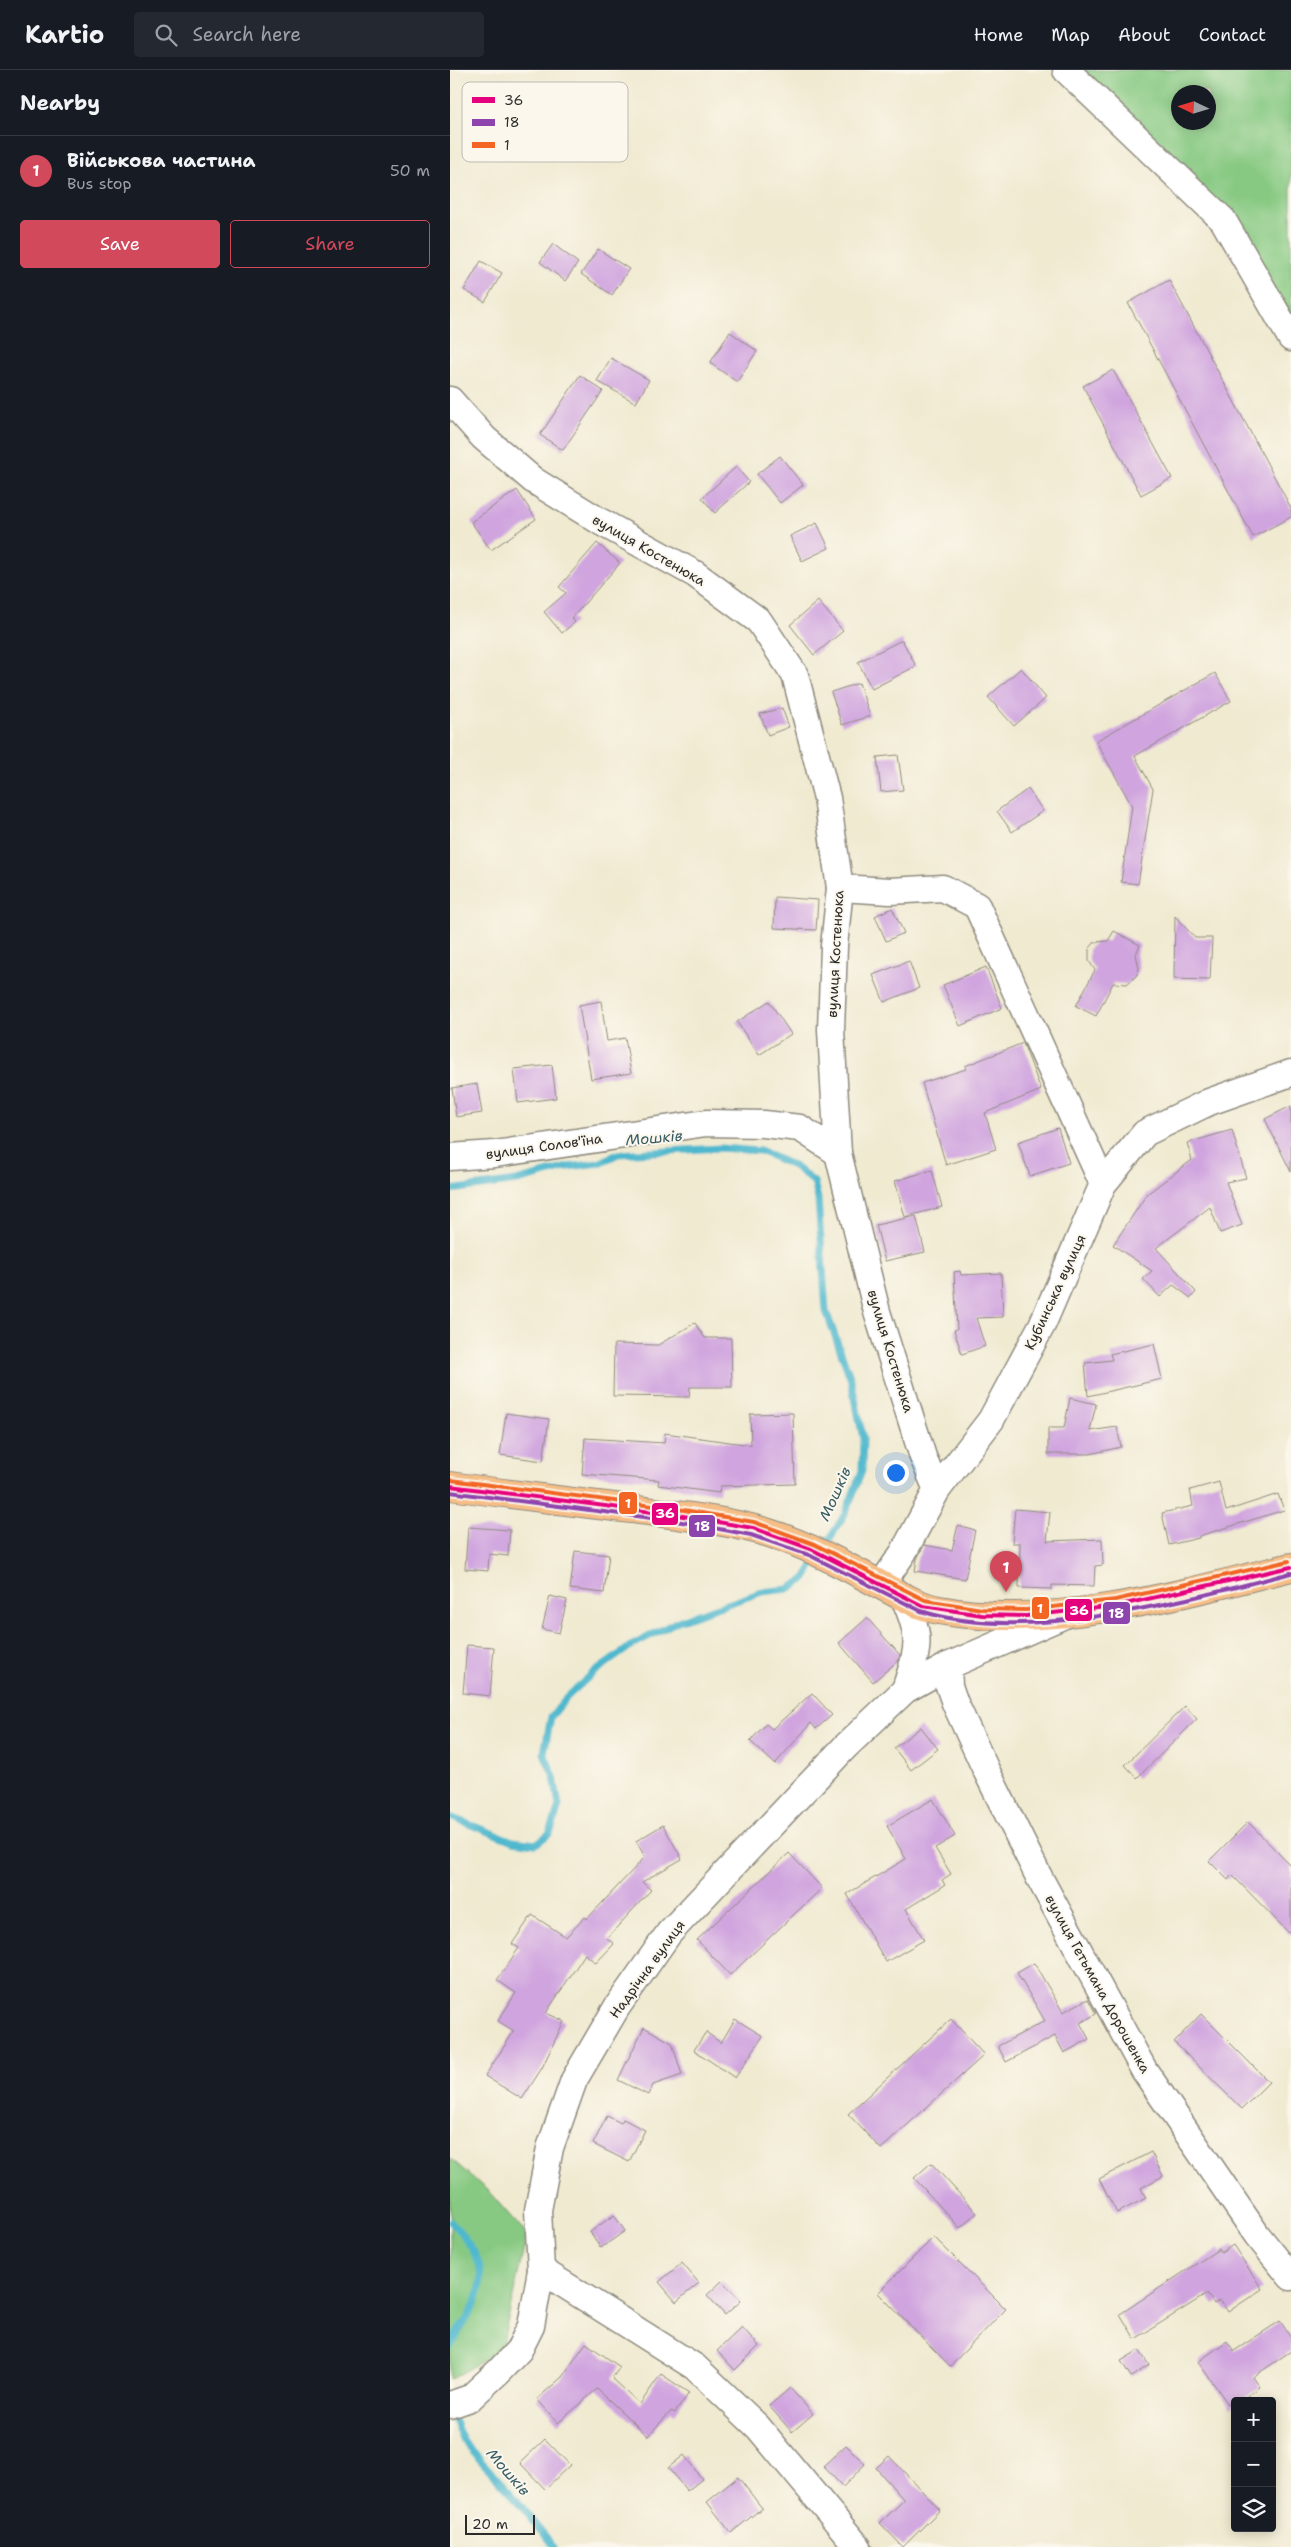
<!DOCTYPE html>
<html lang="en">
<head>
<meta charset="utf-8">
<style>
	body { margin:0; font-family:"Shantell Sans",sans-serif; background:#242831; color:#f1f3f6 }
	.controls { position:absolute; right:15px; bottom:15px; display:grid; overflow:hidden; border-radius:5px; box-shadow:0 2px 12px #0003 }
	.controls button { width:45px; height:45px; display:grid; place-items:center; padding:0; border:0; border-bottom:1px solid #363941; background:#171b24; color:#f1f3f6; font:25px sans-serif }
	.compass { position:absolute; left:721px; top:15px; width:45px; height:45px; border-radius:50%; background:#171b24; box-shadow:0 2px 12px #0003; rotate:274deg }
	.scale { position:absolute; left:15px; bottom:12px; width:70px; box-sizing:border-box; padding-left:5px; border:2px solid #2b2b2b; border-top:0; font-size:14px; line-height:18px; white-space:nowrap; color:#2b2b2b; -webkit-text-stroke:4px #fbf7ec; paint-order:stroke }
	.you { position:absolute; left:445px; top:1402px; width:18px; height:18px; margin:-12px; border:4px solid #fff; border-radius:50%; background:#1a73e8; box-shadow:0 0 0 8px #1a73e833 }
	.badge { display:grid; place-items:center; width:32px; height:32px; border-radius:50%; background:#d1495b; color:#fff; font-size:16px; font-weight:700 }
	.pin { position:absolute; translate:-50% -41px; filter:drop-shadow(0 1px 2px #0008) }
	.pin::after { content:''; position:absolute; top:26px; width:18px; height:15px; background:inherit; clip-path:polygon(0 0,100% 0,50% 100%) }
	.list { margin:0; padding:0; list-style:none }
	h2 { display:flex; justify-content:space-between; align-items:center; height:65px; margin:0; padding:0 20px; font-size:21px }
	h2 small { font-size:16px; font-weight:400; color:#9ea1a6 }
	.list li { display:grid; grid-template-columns:32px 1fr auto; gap:15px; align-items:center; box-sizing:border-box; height:70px; padding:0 20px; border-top:1px solid #363941 }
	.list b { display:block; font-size:19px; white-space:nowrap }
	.list p { margin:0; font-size:16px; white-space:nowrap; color:#9ea1a6 }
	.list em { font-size:16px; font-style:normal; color:#9ea1a6 }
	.actions { display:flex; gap:10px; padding:15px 20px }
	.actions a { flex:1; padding:11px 0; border:1px solid #d1495b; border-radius:5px; text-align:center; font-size:18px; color:#d1495b }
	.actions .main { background:#d1495b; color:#fff }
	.icon { flex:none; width:28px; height:28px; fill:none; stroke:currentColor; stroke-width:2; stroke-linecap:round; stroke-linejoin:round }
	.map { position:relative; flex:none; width:841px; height:2477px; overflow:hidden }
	header { display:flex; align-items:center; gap:30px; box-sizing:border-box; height:70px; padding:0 25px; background:#171b24; border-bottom:1px solid #363941 }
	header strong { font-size:24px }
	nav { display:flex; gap:28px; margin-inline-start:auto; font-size:18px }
	.search { width:350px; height:45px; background:#242831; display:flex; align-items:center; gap:12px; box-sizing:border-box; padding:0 18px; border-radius:5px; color:#9ea1a6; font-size:19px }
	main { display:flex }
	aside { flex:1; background:#171b24 }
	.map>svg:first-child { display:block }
	.green { fill:#87c982; stroke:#597a56; fill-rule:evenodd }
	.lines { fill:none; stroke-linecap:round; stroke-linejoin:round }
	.stream { stroke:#50b8ce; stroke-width:7 }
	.building { fill:#d0a5df }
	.minor-casing { stroke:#8e8a7e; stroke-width:29 }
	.major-casing { stroke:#8e8a7e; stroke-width:30 }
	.minor { stroke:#fff; stroke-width:26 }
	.major { stroke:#f6be87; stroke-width:28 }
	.bus-1-casing { stroke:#fbf7ec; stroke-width:8 }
	.bus-2-casing { stroke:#fbf7ec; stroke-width:8 }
	.bus-3-casing { stroke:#fbf7ec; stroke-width:8 }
	.bus-1 { stroke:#e5007d; stroke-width:4 }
	.bus-2 { stroke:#8e44ad; stroke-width:4 }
	.bus-3 { stroke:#f26522; stroke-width:4 }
	.labels { text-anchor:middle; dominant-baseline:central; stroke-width:4; stroke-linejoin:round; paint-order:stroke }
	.street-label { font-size:14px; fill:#2b2b2b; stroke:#fbf7ec }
	.water-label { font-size:15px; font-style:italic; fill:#385c64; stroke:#fbf7ec }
	.key { fill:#fbf7ec; stroke:#bdbab2; stroke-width:1 }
	.key-label { font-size:14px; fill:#2b2b2b }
	.line-badge { stroke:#fbf7ec; stroke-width:2 }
	.badge-label { font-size:14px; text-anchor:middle; font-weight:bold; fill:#fff }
</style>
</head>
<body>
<header>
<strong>Kartio</strong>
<div class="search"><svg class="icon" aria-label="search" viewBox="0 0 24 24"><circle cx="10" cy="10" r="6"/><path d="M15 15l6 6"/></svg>Search here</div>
<nav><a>Home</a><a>Map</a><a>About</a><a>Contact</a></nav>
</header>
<main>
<aside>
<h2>Nearby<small></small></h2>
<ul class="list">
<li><span class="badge">1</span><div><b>Військова частина</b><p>Bus stop</p></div><em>50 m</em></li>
</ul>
<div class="actions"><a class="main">Save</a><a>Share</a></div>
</aside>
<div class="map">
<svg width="841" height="2477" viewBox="0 0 841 2477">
	<rect width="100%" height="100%" fill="#fbf7ec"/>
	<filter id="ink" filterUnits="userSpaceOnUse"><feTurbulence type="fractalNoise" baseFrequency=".02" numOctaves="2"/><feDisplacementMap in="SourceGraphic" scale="10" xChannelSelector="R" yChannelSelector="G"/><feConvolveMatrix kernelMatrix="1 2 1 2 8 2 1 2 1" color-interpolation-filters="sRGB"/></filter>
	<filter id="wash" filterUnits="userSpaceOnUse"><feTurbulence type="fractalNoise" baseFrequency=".0096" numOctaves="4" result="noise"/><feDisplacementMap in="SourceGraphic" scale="20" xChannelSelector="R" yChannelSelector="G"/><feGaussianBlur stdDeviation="1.12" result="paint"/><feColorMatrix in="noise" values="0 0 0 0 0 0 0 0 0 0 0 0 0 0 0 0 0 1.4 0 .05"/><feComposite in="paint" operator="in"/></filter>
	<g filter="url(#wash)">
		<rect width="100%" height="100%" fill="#f0ead1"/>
		<!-- green -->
		<g class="green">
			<path d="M630 0H841V248ZM728 22H758V52H728Z"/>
			<path d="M0 2088 39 2122 77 2165 51 2280 0 2310Z"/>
		</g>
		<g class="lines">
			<!-- stream -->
			<g class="stream">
				<path d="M0 1120 67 1111 118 1097 149 1093 168 1084 270 1078 310 1081 344 1096 364 1112 368 1129 376 1241 401 1310 413 1368 412 1401 395 1444 374 1478"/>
				<path d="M0 1747 63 1771 86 1774 100 1763 109 1736 104 1707 94 1683 101 1647 117 1627 142 1604 181 1576 228 1551 312 1522 338 1519 354 1510 367 1489"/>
				<path d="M0 2152C8 2158 13 2165 18 2173 47 2210 21 2242 0 2276"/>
				<path d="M0 2340 13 2371 65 2428 104 2477"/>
			</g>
		</g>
		<g id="blocks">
			<!-- building -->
			<g class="building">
				<path d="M103 174 128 193 115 211 90 192Z"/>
				<path d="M148 179 179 199 162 225 131 204Z"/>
				<path d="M31 191 52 203 35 232 14 220Z"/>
				<path d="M719 210 841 438V447L803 467 678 233Z"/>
				<path d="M280 262 307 281 287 312 260 293Z"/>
				<path d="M161 288 199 310 186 333 147 311Z"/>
				<path d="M663 300 722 408 691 425 633 316Z"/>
				<path d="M130 305 153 321 113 380 90 365Z"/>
				<path d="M330 386 353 415 330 433 307 404Z"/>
				<path d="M286 397 299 412 265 443 252 428Z"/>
				<path d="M67 420 86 449 41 480 21 452Z"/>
				<path d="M367 453 379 478 352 491 340 466Z"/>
				<path d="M147 473 170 493 122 548 125 552 112 563 94 542 116 523 109 517Z"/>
				<path d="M368 531 393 561 364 585 340 555Z"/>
				<path d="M452 570 466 596 422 619 408 592Z"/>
				<path d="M571 598 596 628 564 656 538 627Z"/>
				<path d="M765 603 781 631 685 686 703 719 688 814 671 812 682 736 646 671Z"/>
				<path d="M409 613 420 646 392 655 381 622Z"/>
				<path d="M332 638 339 657 318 665 310 644Z"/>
				<path d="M448 685 453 720 431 722 427 687Z"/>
				<path d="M578 719 593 741 562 762 547 741Z"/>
				<path d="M325 827 368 830 366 860 324 858Z"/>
				<path d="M442 838 454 863 436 871 425 846Z"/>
				<path d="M725 846 745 868H762L760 910 724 909Z"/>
				<path d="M664 861 690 875 686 884 689 899 686 906 677 914 663 913 646 946 626 936 645 900 639 891V879L645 872 658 871Z"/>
				<path d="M459 891 469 918 434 932 423 905Z"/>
				<path d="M536 897 552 938 510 956 493 915Z"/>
				<path d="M151 931 157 971 175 968 181 1003 141 1009 129 935Z"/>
				<path d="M319 931 341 964 309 985 287 952Z"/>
				<path d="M573 973 591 1020 535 1043 546 1079 496 1095 472 1013 516 999 515 996Z"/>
				<path d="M102 995 106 1028 68 1033 64 999Z"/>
				<path d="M27 1014 32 1043 6 1047 2 1018Z"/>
				<path d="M841 1036V1102L815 1049Z"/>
				<path d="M608 1058 619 1093 580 1106 568 1072Z"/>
				<path d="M782 1060 796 1108 776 1112 792 1155 770 1163 760 1137 706 1178 746 1222 741 1228 723 1215 710 1227 693 1209 702 1201 663 1175 697 1124 742 1090 737 1073Z"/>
				<path d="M482 1100 492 1137 455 1147 445 1111Z"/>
				<path d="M466 1146 475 1182 435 1191 426 1155Z"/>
				<path d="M510 1201 511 1205 551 1203 553 1247 526 1248 535 1276 512 1284 504 1260 507 1259 504 1202Z"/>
				<path d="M245 1253 255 1268H281L282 1317H240L239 1327 163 1326 164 1274 208 1275Z"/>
				<path d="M704 1274 712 1309 638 1326 635 1293 662 1290 660 1284Z"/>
				<path d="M620 1328 646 1334 640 1361 667 1357 671 1377 640 1384H598V1358H614Z"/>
				<path d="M56 1343 99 1349 93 1391 50 1385Z"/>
				<path d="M343 1343 345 1414 270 1416 269 1423 208 1415 209 1410 132 1404 135 1368 214 1373 215 1363 301 1375 300 1344Z"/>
				<path d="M769 1412 776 1441 828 1424 834 1440 749 1466V1468L719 1475 712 1443 743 1436 740 1420Z"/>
				<path d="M565 1439 600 1442 597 1471 652 1469 653 1495 645 1496 644 1516 602 1515V1519L569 1518 570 1473H562Z"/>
				<path d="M508 1455 525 1460 515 1509 465 1501 467 1489 474 1475 502 1480Z"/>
				<path d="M18 1457 60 1460 58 1486 39 1484 38 1501 15 1499Z"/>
				<path d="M125 1481 159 1485 154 1523 120 1519Z"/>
				<path d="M100 1526 117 1530 109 1563 92 1559Z"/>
				<path d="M417 1548 450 1585 449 1590 423 1612 389 1573Z"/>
				<path d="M17 1575 44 1577 40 1626 13 1623Z"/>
				<path d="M362 1623 382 1645 366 1659 361 1653 325 1694 300 1671 316 1654 322 1659Z"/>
				<path d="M735 1636 747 1649 687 1708 675 1695Z"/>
				<path d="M471 1657 488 1679 461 1700 444 1678Z"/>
				<path d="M483 1729 505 1766 485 1778 501 1804 492 1810 495 1815 456 1839 474 1870 436 1892 397 1824 456 1789 437 1756Z"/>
				<path d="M798 1752 841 1796V1865L782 1805 778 1810 759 1791Z"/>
				<path d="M213 1755 232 1789 192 1812 201 1820 157 1868 164 1874 146 1893 135 1884 96 1943 114 1951 92 1998 72 2029 35 2006 64 1961 48 1951 66 1923 47 1910 69 1878 62 1874 82 1845 116 1867 135 1847 137 1849 195 1787 186 1771Z"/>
				<path d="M339 1783 372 1818 280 1905 247 1870Z"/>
				<path d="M584 1893 613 1942 638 1929 646 1944 630 1953 639 1969 614 1983 605 1966 556 1992 548 1976 595 1951 567 1903Z"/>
				<path d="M751 1944 819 2012 792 2039 724 1972Z"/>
				<path d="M285 1949 313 1966 285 2008 244 1980 256 1962 271 1973Z"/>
				<path d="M501 1949 534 1985 431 2079 398 2044Z"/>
				<path d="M194 1957 222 1973 232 2005 203 2015 198 2025 168 2010Z"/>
				<path d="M157 2046 171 2053 173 2049 195 2060 179 2092 143 2074Z"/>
				<path d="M701 2082 713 2106 691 2118 696 2128 667 2143 649 2109Z"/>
				<path d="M481 2093 527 2143 510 2158 464 2108Z"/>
				<path d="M164 2145 175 2161 151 2178 140 2162Z"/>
				<path d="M484 2167 556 2239 500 2296 428 2223Z"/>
				<path d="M783 2175 812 2219 778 2242 770 2230 764 2234 757 2224 685 2269 670 2244 769 2179 771 2183Z"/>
				<path d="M232 2193 249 2213 226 2232 209 2212Z"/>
				<path d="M272 2211 291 2231 275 2245 257 2225Z"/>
				<path d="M830 2251 841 2267V2281L803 2307 810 2317 790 2331H785V2335L781 2338 748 2292 777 2271 784 2281Z"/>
				<path d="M292 2257 309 2276 285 2300 267 2281Z"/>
				<path d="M136 2273 170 2297 162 2308 190 2334 211 2304 239 2323 225 2343 221 2341 198 2366 147 2319 108 2353 87 2329 112 2307Z"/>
				<path d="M689 2280 699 2295 681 2307 671 2291Z"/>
				<path d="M340 2318 363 2344 342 2362 319 2336Z"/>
				<path d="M95 2369 120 2395 95 2419 70 2393Z"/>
				<path d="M396 2375 415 2394 393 2417 373 2396Z"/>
				<path d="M234 2385 252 2409 237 2421 218 2398Z"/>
				<path d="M439 2386 490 2440 453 2477 430 2453 454 2430 426 2398Z"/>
				<path d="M288 2407 312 2438 281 2463 257 2432Z"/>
			</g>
		</g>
	</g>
	<g filter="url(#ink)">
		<use href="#blocks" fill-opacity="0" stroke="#8e8a7e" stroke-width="1"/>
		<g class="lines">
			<!-- minor casing -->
			<g class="minor-casing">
				<g id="minor">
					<path d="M616 0 773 150 841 268"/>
					<path d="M0 330 34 368 83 410 151 452 245 504 309 551 345 605 377 728 390 818 384 876 381 960 388 1083 427 1242 473 1387 487 1420"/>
					<path d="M390 818 440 821 493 818 527 836 653 1114"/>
					<path d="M0 1087 45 1084 256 1053 314 1054 350 1058 388 1083"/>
					<path d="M431 1515 453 1483 487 1420 541 1350 592 1255 653 1114 695 1063 759 1032 841 1003"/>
					<path d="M454 1528C473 1570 468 1578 455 1620"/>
					<path d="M498 1596 499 1616 505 1633 536 1700 589 1807 694 2000 807 2165 841 2207"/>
					<path d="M91 2200 245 2297 308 2357 408 2477"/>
					<path d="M0 2335 20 2328 49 2301 69 2280 81 2256 91 2200 88 2140 100 2078 124 2010 167 1937 219 1863 395 1677 455 1620 498 1596 619 1543"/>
				</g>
			</g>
			<!-- major casing -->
			<g class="major-casing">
				<path id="major" d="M0 1416C60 1424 121 1432 182 1439 225 1445 277 1450 319 1463 357 1475 394 1495 429 1514 448 1524 467 1536 489 1540 601 1561 732 1524 841 1497"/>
			</g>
			<!-- minor -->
			<use href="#minor" class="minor"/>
			<!-- major -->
			<use href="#major" class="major"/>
			<!-- bus-1 casing -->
			<g class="bus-1-casing">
				<path id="bus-1" d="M0 1416 233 1446 303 1458 361 1479 473 1536 532 1545 576 1546 666 1536 841 1497"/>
			</g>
			<!-- bus-2 casing -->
			<g class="bus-2-casing">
				<path id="bus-2" d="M0 1422 232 1452 301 1465 359 1485 471 1541C576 1575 736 1530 841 1503"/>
			</g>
			<!-- bus-3 casing -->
			<g class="bus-3-casing">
				<path id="bus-3" d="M1 1410 234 1440 304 1452 364 1474 475 1530 532 1539 576 1540 665 1530 839 1491"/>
			</g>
			<!-- bus-1 -->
			<use href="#bus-1" class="bus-1"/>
			<!-- bus-2 -->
			<use href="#bus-2" class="bus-2"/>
			<!-- bus-3 -->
			<use href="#bus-3" class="bus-3"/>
		</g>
	</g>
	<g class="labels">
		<!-- street labels -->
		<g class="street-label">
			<text transform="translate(199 480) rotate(30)">вулиця Костенюка</text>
			<text transform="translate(385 884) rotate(-87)">вулиця Костенюка</text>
			<text transform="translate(94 1076) rotate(-8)">вулиця Солов'їна</text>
			<text transform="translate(605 1222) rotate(-65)">Кубинська вулиця</text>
			<text transform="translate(441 1281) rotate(73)">вулиця Костенюка</text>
			<text transform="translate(197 1899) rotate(-54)">Надрічна вулиця</text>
			<text transform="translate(648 1914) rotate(61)">вулиця Гетьмана Дорошенка</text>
		</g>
		<!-- water labels -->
		<g class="water-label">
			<text transform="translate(204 1068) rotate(-5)">Мошків</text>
			<text transform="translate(385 1424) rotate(-66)">Мошків</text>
			<text transform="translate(58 2402) rotate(49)">Мошків</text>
		</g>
	</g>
	<!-- legend -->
	<rect x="12" y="12" width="166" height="80" rx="8" class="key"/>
	<rect x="22" y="27" width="23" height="6" fill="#e5007d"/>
	<rect x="22" y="49" width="23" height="7" fill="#8e44ad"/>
	<rect x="22" y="72" width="23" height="6" fill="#f26522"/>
	<g class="key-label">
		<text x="54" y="35">36</text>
		<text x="54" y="57">18</text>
		<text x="54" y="80">1</text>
	</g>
	<g class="line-badge">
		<rect x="168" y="1421" width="20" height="24" rx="5" fill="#f26522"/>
		<rect x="201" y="1432" width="28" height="24" rx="5" fill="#e5007d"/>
		<rect x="238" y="1444" width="28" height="24" rx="5" fill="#8e44ad"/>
		<rect x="581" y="1526" width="19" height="24" rx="5" fill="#f26522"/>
		<rect x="614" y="1528" width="29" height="24" rx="5" fill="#e5007d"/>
		<rect x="652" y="1531" width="29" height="24" rx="5" fill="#8e44ad"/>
	</g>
	<g class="badge-label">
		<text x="178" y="1438">1</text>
		<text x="215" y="1448">36</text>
		<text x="252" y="1461">18</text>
		<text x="590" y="1543">1</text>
		<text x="629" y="1545">36</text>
		<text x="666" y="1548">18</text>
	</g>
</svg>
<div class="controls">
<button>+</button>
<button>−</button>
<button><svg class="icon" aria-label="layers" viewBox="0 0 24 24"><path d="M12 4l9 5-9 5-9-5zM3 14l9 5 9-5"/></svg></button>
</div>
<svg class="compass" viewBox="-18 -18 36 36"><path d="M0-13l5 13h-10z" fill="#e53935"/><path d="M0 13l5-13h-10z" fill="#9ea1a6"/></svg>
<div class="scale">20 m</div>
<div class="you"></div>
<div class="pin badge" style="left:556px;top:1522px">1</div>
</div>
</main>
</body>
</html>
